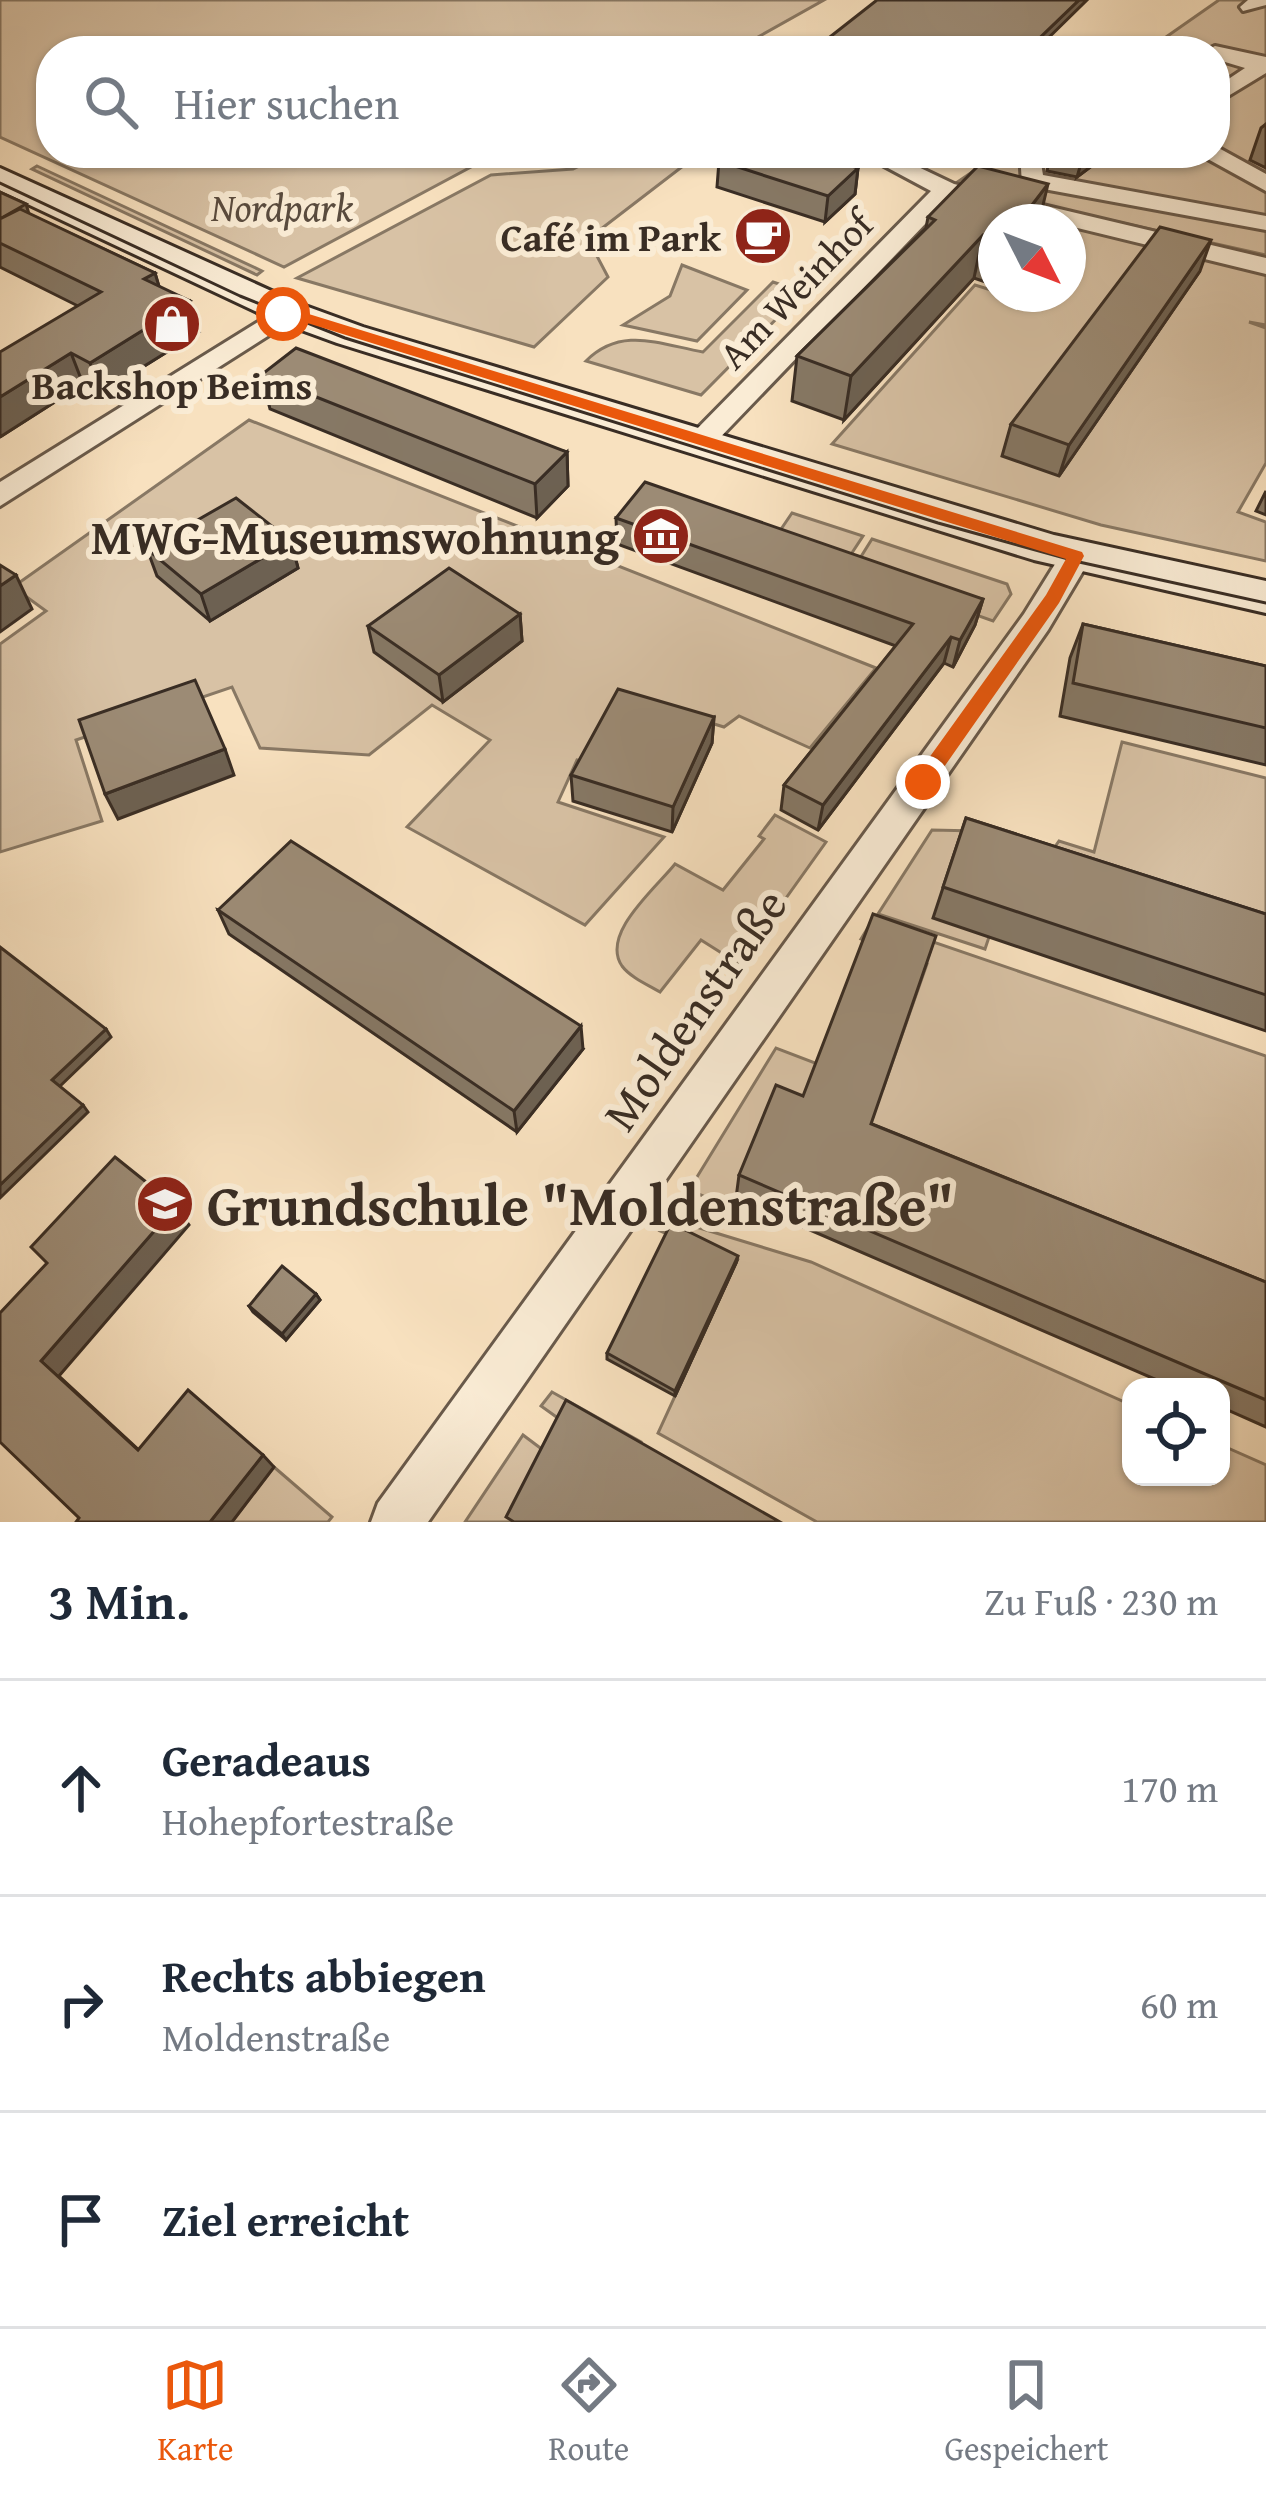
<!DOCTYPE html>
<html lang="de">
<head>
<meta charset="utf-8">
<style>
	body { margin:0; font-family:"Gentium Book Plus",serif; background:#f2f2f3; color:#1f2937 }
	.controls { position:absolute; right:36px; bottom:36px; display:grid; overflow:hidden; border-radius:24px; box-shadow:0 3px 9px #0004 }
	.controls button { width:108px; height:108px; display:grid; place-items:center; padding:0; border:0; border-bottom:3px solid #e0e1e3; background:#fff; color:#1f2937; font:60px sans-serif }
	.compass { position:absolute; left:978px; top:204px; width:108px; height:108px; border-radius:50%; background:#fff; box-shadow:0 3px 9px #0004; rotate:132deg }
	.stop { position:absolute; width:36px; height:36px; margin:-27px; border:9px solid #ea580c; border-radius:50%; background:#fff }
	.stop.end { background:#ea580c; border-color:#fff; box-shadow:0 3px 12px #0008 }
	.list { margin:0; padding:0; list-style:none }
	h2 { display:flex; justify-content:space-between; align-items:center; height:156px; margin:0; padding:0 48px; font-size:51px }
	h2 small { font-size:39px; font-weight:400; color:#747a83 }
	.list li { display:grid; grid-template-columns:78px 1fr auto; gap:36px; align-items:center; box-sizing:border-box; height:216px; padding:0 48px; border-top:3px solid #e0e1e3 }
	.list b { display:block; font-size:45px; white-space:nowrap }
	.list p { margin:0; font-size:39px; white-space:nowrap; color:#747a83 }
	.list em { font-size:39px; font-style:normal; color:#747a83 }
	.icon { flex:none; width:66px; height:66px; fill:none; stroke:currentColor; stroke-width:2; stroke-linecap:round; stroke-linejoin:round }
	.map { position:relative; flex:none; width:1266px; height:1522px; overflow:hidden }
	.search { position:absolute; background:#fff; box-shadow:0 3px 9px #0004; left:36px; right:36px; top:36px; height:132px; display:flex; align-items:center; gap:30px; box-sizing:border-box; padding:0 42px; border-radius:48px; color:#747a83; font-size:45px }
	.sheet { height:804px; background:#fff }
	nav { display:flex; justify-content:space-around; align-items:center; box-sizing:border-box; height:168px; border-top:3px solid #e0e1e3; background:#fff; font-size:33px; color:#747a83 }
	nav a { display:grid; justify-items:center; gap:6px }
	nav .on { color:#ea580c }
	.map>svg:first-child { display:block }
	.green { fill:#d8c2a5; stroke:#887864; stroke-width:3 }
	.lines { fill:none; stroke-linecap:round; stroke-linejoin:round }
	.street-casing { stroke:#695a4b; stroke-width:6 }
	.secondary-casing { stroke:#392d24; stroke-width:6 }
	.street { fill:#faecd5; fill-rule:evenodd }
	.secondary { fill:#faecd5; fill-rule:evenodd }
	.tram { stroke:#392d24; stroke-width:3 }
	.wall { fill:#867865; stroke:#392d24; stroke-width:3 }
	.shaded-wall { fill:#6d6152; stroke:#392d24; stroke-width:3 }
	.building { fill:#9c8b75; stroke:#392d24; stroke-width:3 }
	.route { fill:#ea580c }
	.labels { text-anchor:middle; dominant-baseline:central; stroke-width:12; stroke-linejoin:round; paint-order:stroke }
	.far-park-label { font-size:39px; font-style:italic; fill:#594b3e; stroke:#faecd5 }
	.far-poi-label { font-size:39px; font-weight:bold; fill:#392d24; stroke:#faecd5; text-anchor:end }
	.far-street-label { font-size:39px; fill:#392d24; stroke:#faecd5 }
	.poi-label { font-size:48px; font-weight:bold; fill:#392d24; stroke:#faecd5; text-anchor:end }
	.street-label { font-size:48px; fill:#392d24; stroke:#faecd5 }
	.near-poi-label { font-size:57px; font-weight:bold; fill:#392d24; stroke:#faecd5; text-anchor:start }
</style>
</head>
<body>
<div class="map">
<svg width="1266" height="1522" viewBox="0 0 1266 1522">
	<rect width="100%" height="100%" fill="#f8e1bf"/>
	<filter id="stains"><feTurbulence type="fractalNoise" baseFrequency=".00167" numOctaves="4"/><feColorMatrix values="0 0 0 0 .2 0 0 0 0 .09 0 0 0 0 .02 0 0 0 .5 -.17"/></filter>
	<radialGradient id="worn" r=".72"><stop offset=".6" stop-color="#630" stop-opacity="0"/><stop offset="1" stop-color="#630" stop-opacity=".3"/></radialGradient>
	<!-- green -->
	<g class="green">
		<path d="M0 0H824L733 51H51V153H574L563 159H486L284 267 0 137Z"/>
		<path d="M1219 0H1266V255L953 185 1000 153H1215V51H1146Z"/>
		<path d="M606 153H700L588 239 608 277 534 347 297 278 491 175 573 169Z"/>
		<path d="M37 166 262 271 257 275 32 169Z"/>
		<path d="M1074 227 1266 273V325L1249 322 1266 328V463L1238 512 1266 522V561L1101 525 832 444 975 285 1020 299 1025 294H1068V236Z"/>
		<path d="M682 265 747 290 697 341 623 325 670 296Z"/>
		<path d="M773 282 803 292 701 395 586 361C621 326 659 344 703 352Z"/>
		<path d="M249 420 876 668 810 748 739 716 724 727 626 697 588 762 577 760 558 802 664 837 585 925 407 827 490 740 432 705 369 755 260 748 232 687 76 740 102 821 0 852V644L46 611 13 587Z"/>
		<path d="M792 513 863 536 842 568 771 544Z"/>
		<path d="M872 539 1007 584 1011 594 993 621 852 571Z"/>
		<path d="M1122 742 1266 778V951L989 937 985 949 878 914 932 830 977 831 1054 848 1059 841 1094 852Z"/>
		<path d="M775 815 826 842 739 964 701 940 660 992C648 985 630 977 622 966 600 934 656 888 675 864L723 890 764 839 759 836Z"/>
		<path d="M872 921 1266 1056V1312L736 1198 731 1208 689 1190 776 1048 883 1089 927 964 861 939Z"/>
		<path d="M670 1219 811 1262 1131 1405V1477H1221V1445L1266 1465V1522H817L658 1433 736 1263 660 1231Z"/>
		<path d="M552 1392 641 1442 635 1457 516 1522H465L523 1435 543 1450 562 1421 541 1406Z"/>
		<path d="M274 1467 332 1517 328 1522H232Z"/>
	</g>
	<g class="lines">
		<!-- street casing -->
		<g class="street-casing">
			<g id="street">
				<path d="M1248 0H1266V5L1243 11 1240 7Z"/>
				<path d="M1215 46 1266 57V73L1215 104V88L1245 68 1215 59V51H1205Z"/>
				<path d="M1215 146 1266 174V191L1206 158 1203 153H1215Z"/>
				<path d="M860 153H889L954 184 1266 258V274L951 197 709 449H689L684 443 689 437 931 191Z"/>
				<path d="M1033 161 1041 163 1043 175 1266 216V230L1022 185 1021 168Z"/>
				<path d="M287 304 300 312 296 318 0 506V482Z"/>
				<path d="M1076 545 1087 548 1092 556 1048 630 428 1522H371L378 1503 1024 614 1065 548Z"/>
			</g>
		</g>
		<!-- secondary casing -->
		<g class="secondary-casing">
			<path id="secondary" d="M0 168 300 304 363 327 1054 535 1266 581V613L1034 560 337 343 274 320 0 191Z"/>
		</g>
		<!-- street -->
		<use href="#street" class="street"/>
		<!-- secondary -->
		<use href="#secondary" class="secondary"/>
		<!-- tram -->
		<path class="tram" d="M0 183 240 296 345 338 938 523 1079 562 1266 603"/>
	</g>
	<!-- wall -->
	<g class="wall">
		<path d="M1266 124V168L1250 160 1261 128Z"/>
		<path d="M1051 153H1109L1077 177 1047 171Z"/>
		<path d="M719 161 858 168 855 194 825 222 717 187Z"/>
		<path d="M0 192 26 204 29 214 155 273 159 287 199 332 101 393 83 384 0 437 78 306 0 267Z"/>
		<path d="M928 217 996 222V282L994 285 974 278 844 420 792 401 797 356 926 228Z"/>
		<path d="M1200 271 1059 476 1002 456 1011 424Z"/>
		<path d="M261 375 567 452 568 486 537 518 270 409Z"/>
		<path d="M1266 491V515L1256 511Z"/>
		<path d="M616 518 983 599 975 625 953 667 944 663 818 830 781 810 784 785 896 646 617 544Z"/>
		<path d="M291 541 298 568 210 621 157 576 147 549Z"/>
		<path d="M520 614 522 641 443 702 374 652 368 626Z"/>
		<path d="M1083 624 1266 666V765L1060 716 1070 658Z"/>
		<path d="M714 717 712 743 672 832 573 801 571 775Z"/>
		<path d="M966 818 1266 914V1031L933 918Z"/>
		<path d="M218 910 583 1049 517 1132 229 934Z"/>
		<path d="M872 1124 1266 1282V1427L1221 1407V1387H1173L736 1198 739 1175Z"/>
		<path d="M736 1263 675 1396 607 1359V1353Z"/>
		<path d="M316 1294 320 1300 286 1340 253 1312 249 1306Z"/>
	</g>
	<!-- shaded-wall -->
	<g class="shaded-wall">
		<path d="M1079 0H1087L1035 51H1026Z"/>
		<path d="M1084 153H1109L1077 177Z"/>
		<path d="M858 168 855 194 825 222 828 196Z"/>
		<path d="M1048 184 1039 222H1019Z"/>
		<path d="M983 235 974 278 844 420 851 376Z"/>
		<path d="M1211 240 1200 271 1059 476 1069 445Z"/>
		<path d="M155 273 164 303 144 279Z"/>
		<path d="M190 301 199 332 101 393 90 363Z"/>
		<path d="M71 353 83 384 0 437V397Z"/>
		<path d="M567 452 568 486 537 518 535 484Z"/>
		<path d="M291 541 298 568 210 621 201 594Z"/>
		<path d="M16 575 32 609 0 632V586Z"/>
		<path d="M983 599 975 625 953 667 960 640Z"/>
		<path d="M520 614 522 641 443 702 439 675Z"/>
		<path d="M951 637 944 663 818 830 823 805Z"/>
		<path d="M714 717 712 743 672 832 673 807Z"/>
		<path d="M225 749 234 775 118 819 105 794Z"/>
		<path d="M581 1026 583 1049 517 1132 514 1111Z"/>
		<path d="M106 1029 111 1037 58 1088 52 1080Z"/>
		<path d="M83 1105 88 1112 0 1198V1185Z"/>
		<path d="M176 1206 189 1225 59 1376 153 1463 41 1361Z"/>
		<path d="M738 1256 736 1263 675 1396V1391Z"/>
		<path d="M316 1294 320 1300 286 1340 282 1334Z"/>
		<path d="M263 1455 274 1467 232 1522H210Z"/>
	</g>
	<!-- building -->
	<g class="building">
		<path d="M877 0H1079L1026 51H812Z"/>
		<path d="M1173 41 1181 51H1158Z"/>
		<path d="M729 153H810L858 168 828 196 719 161Z"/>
		<path d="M978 166 1048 184 1019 222H996V239L983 235 851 376 797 356 935 220 928 217Z"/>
		<path d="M0 192 26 204 0 219Z"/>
		<path d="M20 209 155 273 144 279 190 301 90 363 71 353 0 397V352L101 292 0 243V219Z"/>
		<path d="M1160 227 1211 240 1069 445 1011 424Z"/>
		<path d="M296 348 567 452 535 484 261 375Z"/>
		<path d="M645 482 983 599 960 640 951 637 823 805 784 785 913 624 616 518Z"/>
		<path d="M236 498 291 541 201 594 147 549Z"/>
		<path d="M0 565 16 575 0 586Z"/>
		<path d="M449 568 520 614 439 675 368 626Z"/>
		<path d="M1083 624 1266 666V728L1073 683Z"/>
		<path d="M195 680 225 749 105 794 79 720Z"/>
		<path d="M618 689 714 717 673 807 571 775Z"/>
		<path d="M966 818 1266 914V995L943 887Z"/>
		<path d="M291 841 581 1026 514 1111 218 910Z"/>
		<path d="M873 914 936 936 871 1124 1266 1282V1400L739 1175 776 1085 803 1096Z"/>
		<path d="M0 947 106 1029 52 1080 83 1105 0 1185Z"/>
		<path d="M115 1157 176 1206 41 1361 138 1450 188 1390 263 1455 210 1522H76L79 1518 0 1442V1313L47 1263 31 1247Z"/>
		<path d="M671 1223 738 1256 675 1391 607 1353Z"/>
		<path d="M282 1266 316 1294 282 1334 249 1306Z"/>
		<path d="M566 1400 780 1522H514L506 1517Z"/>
	</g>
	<!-- route -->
	<path class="route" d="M286 307 1082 552 1084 556 1059 603 930 787H916V776L1046 595 1066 559 288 317H278V311Z"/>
	<!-- icons -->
	<defs>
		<g id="cafe-disc" transform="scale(3)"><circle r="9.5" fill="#8f2418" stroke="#faecd5"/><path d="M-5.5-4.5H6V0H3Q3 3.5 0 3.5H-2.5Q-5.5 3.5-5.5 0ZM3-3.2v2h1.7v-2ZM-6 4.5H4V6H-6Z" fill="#fff"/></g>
		<g id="shop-disc" transform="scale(3)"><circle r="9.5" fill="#8f2418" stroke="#faecd5"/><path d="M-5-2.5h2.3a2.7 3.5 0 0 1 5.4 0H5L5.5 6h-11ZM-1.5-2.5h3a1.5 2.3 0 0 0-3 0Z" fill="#fff"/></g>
		<g id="museum-disc" transform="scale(3)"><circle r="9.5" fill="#8f2418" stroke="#faecd5"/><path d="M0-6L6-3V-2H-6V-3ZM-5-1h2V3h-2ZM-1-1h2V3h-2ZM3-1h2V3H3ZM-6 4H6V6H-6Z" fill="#fff"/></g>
		<g id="school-disc" transform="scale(3)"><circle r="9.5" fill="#8f2418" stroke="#faecd5"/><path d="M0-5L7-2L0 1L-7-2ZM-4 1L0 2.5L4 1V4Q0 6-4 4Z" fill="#fff"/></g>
	</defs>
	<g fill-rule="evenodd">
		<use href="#cafe-disc" x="763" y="236"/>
		<use href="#shop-disc" x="172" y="324"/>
		<use href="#museum-disc" x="661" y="536"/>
		<use href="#school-disc" x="165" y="1204"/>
	</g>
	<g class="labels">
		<!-- far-park labels -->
		<g class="far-park-label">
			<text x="282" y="206">Nordpark</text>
		</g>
		<!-- far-poi labels -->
		<g class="far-poi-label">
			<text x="721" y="236">Café im Park</text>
			<text x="172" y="384" text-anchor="middle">Backshop Beims</text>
		</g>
		<!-- far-street labels -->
		<g class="far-street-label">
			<text transform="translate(795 289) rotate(-46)">Am Weinhof</text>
		</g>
		<!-- poi labels -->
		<g class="poi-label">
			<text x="619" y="536">MWG-Museumswohnung</text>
		</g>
		<!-- street labels -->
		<g class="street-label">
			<text transform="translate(694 1009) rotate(-55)">Moldenstraße</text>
		</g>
		<!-- near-poi labels -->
		<g class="near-poi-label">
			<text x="207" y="1204">Grundschule "Moldenstraße"</text>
		</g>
	</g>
	<rect width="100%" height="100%" filter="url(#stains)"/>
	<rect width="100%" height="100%" fill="url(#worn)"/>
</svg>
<div class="controls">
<button><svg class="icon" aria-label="locate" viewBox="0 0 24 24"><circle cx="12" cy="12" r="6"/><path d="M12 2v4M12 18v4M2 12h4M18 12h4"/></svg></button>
</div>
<svg class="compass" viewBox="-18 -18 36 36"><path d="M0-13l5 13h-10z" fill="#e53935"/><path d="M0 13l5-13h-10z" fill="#747a83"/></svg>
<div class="stop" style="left:283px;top:314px"></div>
<div class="stop end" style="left:923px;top:782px"></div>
<div class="search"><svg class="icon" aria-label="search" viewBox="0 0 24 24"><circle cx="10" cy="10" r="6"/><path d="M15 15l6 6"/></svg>Hier suchen</div>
</div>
<section class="sheet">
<h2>3 Min.<small>Zu Fuß · 230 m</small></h2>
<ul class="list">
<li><svg class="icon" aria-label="ahead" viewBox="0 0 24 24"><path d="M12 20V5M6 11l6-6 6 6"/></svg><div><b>Geradeaus</b><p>Hohepfortestraße</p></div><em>170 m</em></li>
<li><svg class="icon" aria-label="right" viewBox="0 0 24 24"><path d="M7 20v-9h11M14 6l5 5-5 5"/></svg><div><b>Rechts abbiegen</b><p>Moldenstraße</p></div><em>60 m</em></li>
<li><svg class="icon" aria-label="arrive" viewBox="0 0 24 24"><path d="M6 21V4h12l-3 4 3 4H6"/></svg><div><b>Ziel erreicht</b></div></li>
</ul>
</section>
<nav>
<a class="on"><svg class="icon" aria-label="map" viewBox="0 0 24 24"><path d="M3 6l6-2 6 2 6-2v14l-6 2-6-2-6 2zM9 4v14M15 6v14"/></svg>Karte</a>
<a><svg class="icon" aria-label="directions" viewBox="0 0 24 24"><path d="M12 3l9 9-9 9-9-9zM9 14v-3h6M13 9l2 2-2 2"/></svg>Route</a>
<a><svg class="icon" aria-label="saved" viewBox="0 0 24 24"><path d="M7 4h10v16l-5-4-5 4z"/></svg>Gespeichert</a>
</nav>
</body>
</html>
